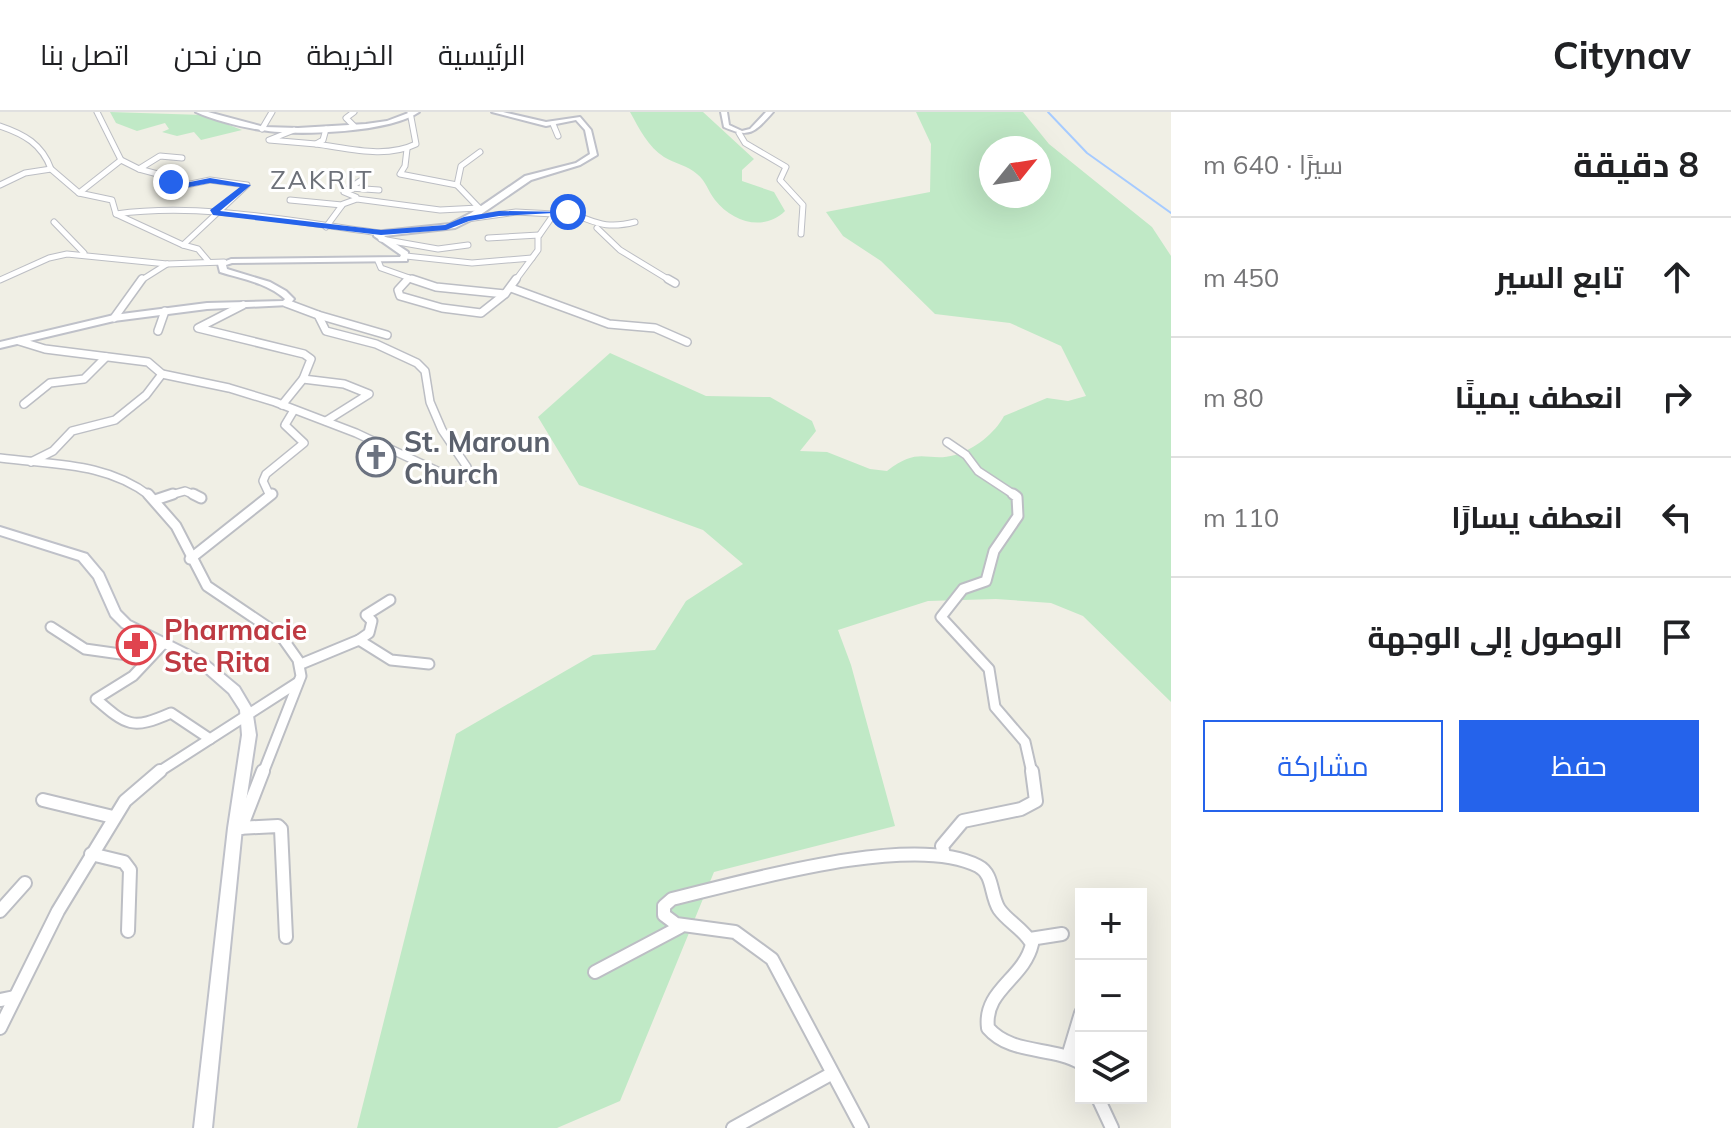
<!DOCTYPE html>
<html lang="ar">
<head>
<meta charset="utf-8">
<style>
	body { margin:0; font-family:Mulish,Cairo,sans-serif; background:#f2f2f2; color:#202124; direction:rtl }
	.controls { position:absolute; right:24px; bottom:24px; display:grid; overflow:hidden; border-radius:0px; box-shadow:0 8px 32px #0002 }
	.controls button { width:72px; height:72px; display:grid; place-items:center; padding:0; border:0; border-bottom:2px solid #e0e0e0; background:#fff; color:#202124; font:40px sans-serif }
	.compass { position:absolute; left:979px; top:24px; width:72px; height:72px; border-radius:50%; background:#fff; box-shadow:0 8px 32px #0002; rotate:60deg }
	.stop { position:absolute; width:24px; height:24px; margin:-18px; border:6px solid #2563eb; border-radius:50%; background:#fff }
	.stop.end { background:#2563eb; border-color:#fff; box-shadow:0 2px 8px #0008 }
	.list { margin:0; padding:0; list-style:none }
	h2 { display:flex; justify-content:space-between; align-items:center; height:104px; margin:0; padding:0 32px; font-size:34px }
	h2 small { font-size:26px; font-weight:400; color:#757577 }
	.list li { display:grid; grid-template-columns:52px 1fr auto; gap:24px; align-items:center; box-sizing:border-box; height:120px; padding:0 32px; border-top:2px solid #e0e0e0 }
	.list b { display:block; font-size:30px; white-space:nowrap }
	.list em { font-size:26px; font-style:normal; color:#757577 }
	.actions { display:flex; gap:16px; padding:24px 32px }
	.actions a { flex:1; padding:18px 0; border:2px solid #2563eb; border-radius:0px; text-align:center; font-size:28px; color:#2563eb }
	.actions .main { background:#2563eb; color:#fff }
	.icon { flex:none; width:44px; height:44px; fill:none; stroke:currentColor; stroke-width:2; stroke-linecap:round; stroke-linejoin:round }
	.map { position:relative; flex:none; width:1171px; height:1016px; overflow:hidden; direction:ltr }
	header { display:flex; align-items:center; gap:48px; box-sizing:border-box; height:112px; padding:0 40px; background:#fff; border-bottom:2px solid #e0e0e0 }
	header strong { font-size:38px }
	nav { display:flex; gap:44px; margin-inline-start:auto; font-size:28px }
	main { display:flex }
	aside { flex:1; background:#fff }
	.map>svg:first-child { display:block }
	.green { fill:#c0e9c6; fill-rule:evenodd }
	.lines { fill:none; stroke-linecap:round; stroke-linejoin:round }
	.stream { stroke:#a6cbff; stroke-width:2 }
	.street-far3-casing { stroke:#bcbec4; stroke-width:7 }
	.street-far2-casing { stroke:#bcbec4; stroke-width:10 }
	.street-far1-casing { stroke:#bcbec4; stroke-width:13 }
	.street-casing { stroke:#bcbec4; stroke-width:16 }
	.secondary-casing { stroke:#bfc1c9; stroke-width:4 }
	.street-far3 { stroke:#fff; stroke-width:5 }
	.street-far2 { stroke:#fff; stroke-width:7 }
	.street-far1 { stroke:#fff; stroke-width:9 }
	.street { stroke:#fff; stroke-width:12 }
	.secondary { fill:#fff; fill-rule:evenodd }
	.route { fill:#2563eb }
	.labels { text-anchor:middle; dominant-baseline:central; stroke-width:6; stroke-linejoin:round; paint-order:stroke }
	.far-quarter-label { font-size:26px; letter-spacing:2px; fill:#6d7179; stroke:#fff }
	.worship-label { font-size:28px; font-weight:bold; fill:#5b616d; stroke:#fff; text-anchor:start }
	.health-label { font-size:28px; font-weight:bold; fill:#be3a42; stroke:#fff; text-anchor:start }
</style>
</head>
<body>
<header>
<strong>Citynav</strong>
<nav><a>الرئيسية</a><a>الخريطة</a><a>من نحن</a><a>اتصل بنا</a></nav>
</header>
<main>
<aside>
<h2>8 دقيقة<small>سيرًا · 640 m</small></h2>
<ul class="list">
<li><svg class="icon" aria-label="ahead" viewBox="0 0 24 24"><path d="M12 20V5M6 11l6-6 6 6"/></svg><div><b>تابع السير</b></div><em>450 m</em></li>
<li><svg class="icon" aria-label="right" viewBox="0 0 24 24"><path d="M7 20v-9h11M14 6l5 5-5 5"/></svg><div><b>انعطف يمينًا</b></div><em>80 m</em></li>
<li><svg class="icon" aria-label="left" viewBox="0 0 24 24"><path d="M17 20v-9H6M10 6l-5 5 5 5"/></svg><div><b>انعطف يسارًا</b></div><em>110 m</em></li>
<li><svg class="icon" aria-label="arrive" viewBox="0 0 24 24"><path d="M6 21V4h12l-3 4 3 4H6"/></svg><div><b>الوصول إلى الوجهة</b></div></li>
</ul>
<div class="actions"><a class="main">حفظ</a><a>مشاركة</a></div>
</aside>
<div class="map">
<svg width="1171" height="1016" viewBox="0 0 1171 1016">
	<rect width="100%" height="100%" fill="#f0efe5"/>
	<!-- green -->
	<g class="green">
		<path d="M110 0 203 3 242 18 201 28 194 20 177 24 162 20 169 17 165 11 137 19 116 11Z"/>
		<path d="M630 0H703L754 47 742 58V69L774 80 785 99C764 120 732 110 715 88 708 79 706 69 697 62 687 53 675 52 664 45 648 35 639 16 630 0Z"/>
		<path d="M916 0H1023L1049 32 1152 115 1171 144V590L1083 504 1051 491 996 487 928 489 838 518 851 553 895 714 714 760 620 989 557 1016H357L456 622 593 543 655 538 686 489 743 452 703 418 579 373 538 305 610 241 706 284 770 285 812 309 816 319 800 339 827 340 870 357 887 359C920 333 927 351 955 343 975 337 995 321 1004 304L1047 286 1068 289 1086 284 1061 234 1010 211 935 202 881 149 843 124 826 100 930 80 931 32ZM991 36H1039V84H991Z"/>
	</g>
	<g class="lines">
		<!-- stream -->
		<path class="stream" d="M1048 0 1087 41 1171 101"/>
		<!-- street-far3 casing -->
		<g class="street-far3-casing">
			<g id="street-far3">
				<path d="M97 0 121 48"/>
				<path d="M354 0 346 6 354 14"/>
				<path d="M553 12 558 24"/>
				<path d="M0 14C24 22 42 32 51 57"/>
				<path d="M262 17 272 0"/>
				<path d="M294 18 269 28 316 32 323 28 326 17"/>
				<path d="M739 21 745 31 786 55 780 68 803 93 801 122"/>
				<path d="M316 32C348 36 385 47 416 32L410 0"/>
				<path d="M407 37 405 54 400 62 457 73"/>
				<path d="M480 40 461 54 457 73 481 98"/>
				<path d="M139 57 165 64 176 75 210 68 247 73 183 133 198 137 209 150"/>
				<path d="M0 73 25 61 51 57 79 81 121 48 139 57 160 44 182 46"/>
				<path d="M350 76 379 78"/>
				<path d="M79 81 112 88 116 102 183 133"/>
				<path d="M356 85 344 80 360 69"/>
				<path d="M290 88 342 93"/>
				<path d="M554 101C588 99 592 121 635 110"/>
				<path d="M116 102C203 90 294 110 381 121"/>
				<path d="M467 107 516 100 554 102 538 125V138L515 169"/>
				<path d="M54 110 84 141"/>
				<path d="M326 115 343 92 357 87 440 98 479 96"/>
				<path d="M597 116 620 138 671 169"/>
				<path d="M488 126 539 123"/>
				<path d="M381 127 438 137 468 133"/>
				<path d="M406 144 472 151 532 146"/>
				<path d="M378 149 381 156 418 169"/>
				<path d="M0 168 49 146 67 142 167 152 224 150"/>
				<path d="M140 169 167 152"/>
			</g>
		</g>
		<!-- street-far2 casing -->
		<g class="street-far2-casing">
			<g id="street-far2">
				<path d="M408 167 398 178 400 184 442 196 481 201 505 182"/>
				<path d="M412 167 436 175 505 182 516 167"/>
				<path d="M668 167 675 171"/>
				<path d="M511 176 609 212 655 216 687 230"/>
				<path d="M243 193 198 216 304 242 311 247 303 267"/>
				<path d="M318 203 387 223"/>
				<path d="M114 206 142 167"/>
				<path d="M158 219 165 199"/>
				<path d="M19 229 45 237 148 250 162 262 229 276 275 290 356 321 450 365 460 367 468 364 467 355 442 318 430 290 425 259 417 251 376 232 326 219 318 203 286 191"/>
				<path d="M24 292 50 271 84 267 106 245"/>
				<path d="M282 293 303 267 344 272 369 282 326 309"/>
				<path d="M947 330 966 343 978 359 1016 384"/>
				<path d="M0 346C53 353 106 350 150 384"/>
				<path d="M31 350 53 339 72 319 115 308 146 283 162 262"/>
				<path d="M167 384 185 379 197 384"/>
				<path d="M270 384 263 369 266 362 304 331 285 313 294 298"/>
			</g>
		</g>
		<!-- street-far1 casing -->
		<g class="street-far1-casing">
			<g id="street-far1">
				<path d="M148 382 176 414 207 474 281 524 298 548 301 564 263 661"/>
				<path d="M193 382 201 386"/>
				<path d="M1013 382 1017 385 1018 404 994 439 986 469 963 477 941 505 989 557 995 595 1025 630 1032 661"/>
				<path d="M155 388 173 382"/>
				<path d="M190 447 272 382"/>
				<path d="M51 515 85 537 149 546"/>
				<path d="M359 528 369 521 372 509 366 503 390 488"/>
				<path d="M164 531 133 564 96 587C127 614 132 618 171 601L210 627"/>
				<path d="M301 552 359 528 391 548 429 552"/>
				<path d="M157 661 297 571"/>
			</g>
		</g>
		<!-- street casing -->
		<g class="street-casing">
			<g id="street">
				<path d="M43 688 113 705"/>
				<path d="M238 716 278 714 281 717 286 825"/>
				<path d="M241 716 263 659"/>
				<path d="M91 742 124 750 130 758 128 819"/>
				<path d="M944 743 942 734 963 709 1021 697 1036 689 1032 659"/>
				<path d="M0 799 25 771"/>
				<path d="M1030 827 1062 822"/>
				<path d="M595 860 680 815"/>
				<path d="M0 888 15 885"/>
				<path d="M0 916 58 799 125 689 160 659"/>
				<path d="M1069 941 1081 901"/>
				<path d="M1098 986 1112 1016"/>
				<path d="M733 1016 831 962"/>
				<path d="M862 1016 772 847 735 820 676 812 664 803V794L672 787C743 770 913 720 978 754 994 762 990 783 999 797 1008 810 1024 817 1032 832 1024 867 983 878 988 916 1011 943 1052 934 1081 951"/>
			</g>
		</g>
		<!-- secondary casing -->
		<g class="secondary-casing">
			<g id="secondary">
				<path d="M196 0H208L264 15 298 16 366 12 387 9 411 0H419C388 21 298 24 261 18 241 15 213 8 196 0Z"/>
				<path d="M492 0H503L546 10 580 5 591 18 597 43 580 53 531 68 477 105 455 116 384 124 408 140 407 149 232 151 226 153 227 157 270 170 286 179 294 187 289 193 207 197 114 209 0 236V230L114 203 207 191 284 189 285 187C267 171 243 167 220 160L218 152 231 147 400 145 401 143 374 124V120L450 112 471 101 525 64 576 51 590 42 585 18 576 8 546 14Z"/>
				<path d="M721 0H727L729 13 742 19 750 17 766 0H773C755 20 750 27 724 15Z"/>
				<path d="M0 415 87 442 103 461 120 499 130 509 204 546 239 575 252 597 256 623 242 716 212 1016H194L228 716 242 623 240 598 229 581 196 552 122 515 111 504 94 466 79 448 0 423Z"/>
			</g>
		</g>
		<!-- street-far3 -->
		<use href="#street-far3" class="street-far3"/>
		<!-- street-far2 -->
		<use href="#street-far2" class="street-far2"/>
		<!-- street-far1 -->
		<use href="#street-far1" class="street-far1"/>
		<!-- street -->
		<use href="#street" class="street"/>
		<!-- secondary -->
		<use href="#secondary" class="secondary"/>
	</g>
	<!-- route -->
	<path class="route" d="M210 66 251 73 220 99 381 118 445 113 464 105 499 99 572 100 499 104 469 109 446 118 381 123 213 103 210 98 240 75 210 71 179 77 167 70 171 68 180 72Z"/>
	<!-- icons -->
	<defs>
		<g id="church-ring" transform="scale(2)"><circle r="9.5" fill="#fff" stroke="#6b7280" stroke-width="1.5"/><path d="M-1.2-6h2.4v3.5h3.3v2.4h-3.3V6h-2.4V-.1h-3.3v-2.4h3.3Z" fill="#6b7280"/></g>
		<g id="pharmacy-ring" transform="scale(2)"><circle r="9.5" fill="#fff" stroke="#e0444e" stroke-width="1.5"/><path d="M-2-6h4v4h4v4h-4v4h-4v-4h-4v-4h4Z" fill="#e0444e"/></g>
	</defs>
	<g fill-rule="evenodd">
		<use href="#church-ring" x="376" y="345"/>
		<use href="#pharmacy-ring" x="136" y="533"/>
	</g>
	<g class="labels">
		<!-- far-quarter labels -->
		<g class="far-quarter-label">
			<text x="322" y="67">ZAKRIT</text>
		</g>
		<!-- worship labels -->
		<g class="worship-label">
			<text x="404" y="329">St. Maroun<tspan x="404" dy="32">Church</tspan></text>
		</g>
		<!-- health labels -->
		<g class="health-label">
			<text x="164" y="517">Pharmacie<tspan x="164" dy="32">Ste Rita</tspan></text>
		</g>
	</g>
</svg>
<div class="controls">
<button>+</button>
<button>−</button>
<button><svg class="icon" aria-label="layers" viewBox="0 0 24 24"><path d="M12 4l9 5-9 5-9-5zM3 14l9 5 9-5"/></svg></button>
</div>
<svg class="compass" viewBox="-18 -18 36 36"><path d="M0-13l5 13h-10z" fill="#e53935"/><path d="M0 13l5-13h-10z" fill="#757577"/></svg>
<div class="stop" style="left:568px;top:100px"></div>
<div class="stop end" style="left:171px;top:70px"></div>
</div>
</main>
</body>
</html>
